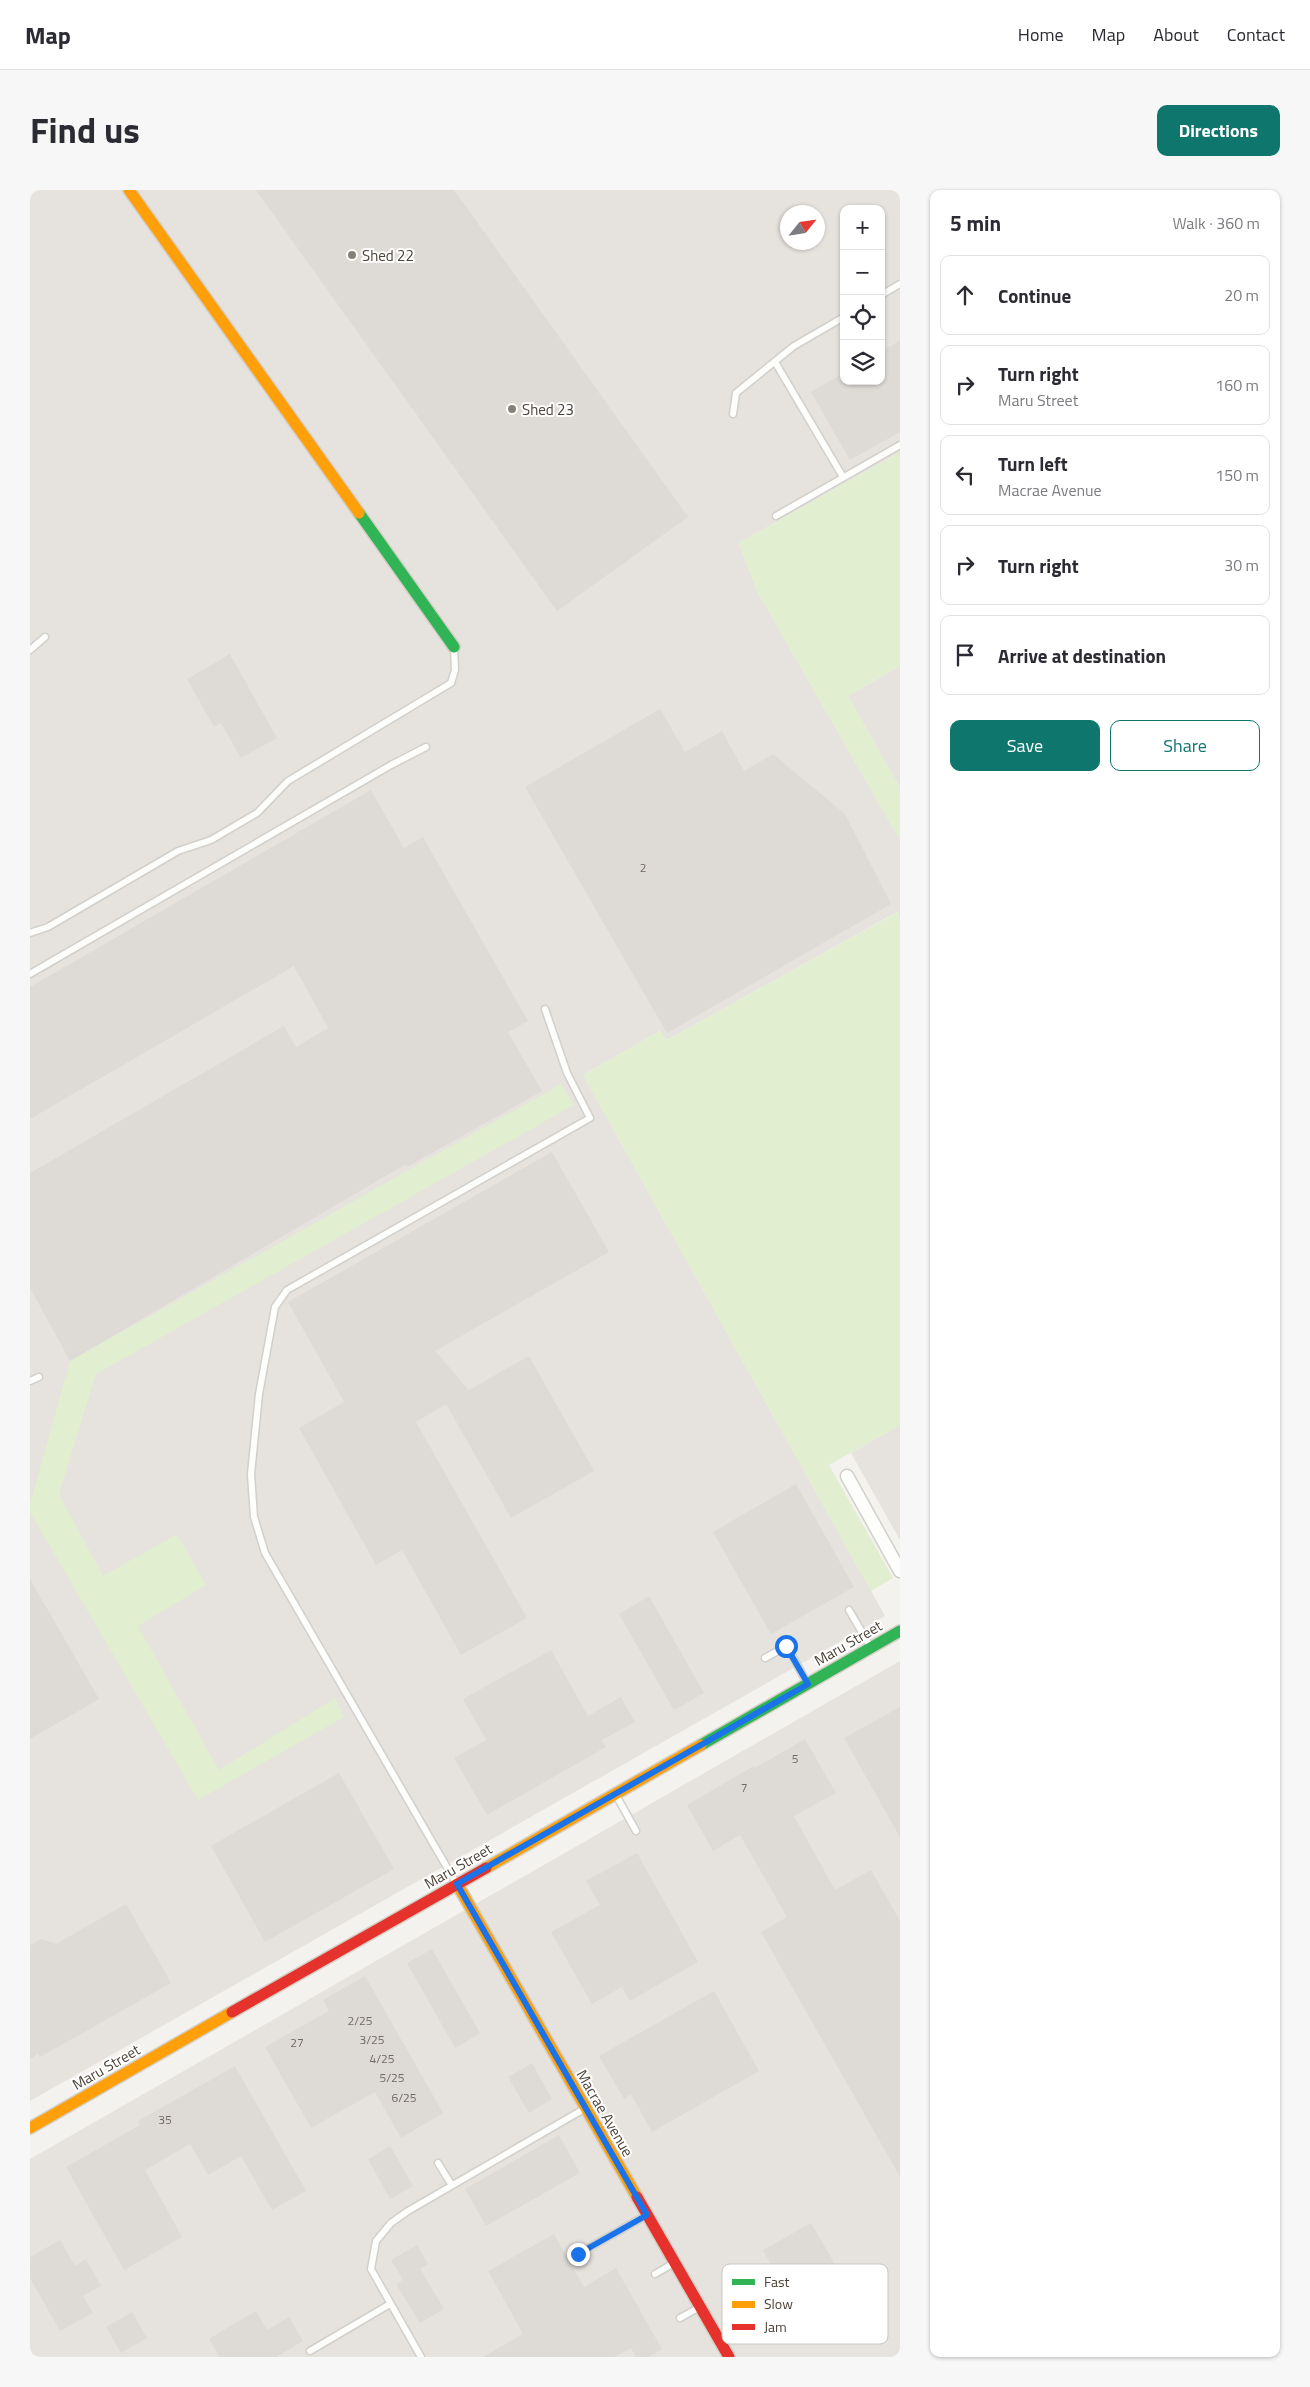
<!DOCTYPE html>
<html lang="en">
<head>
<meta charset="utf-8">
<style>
	body { margin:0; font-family:"Titillium Web",sans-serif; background:#f7f7f7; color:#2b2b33 }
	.controls { position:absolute; right:15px; top:15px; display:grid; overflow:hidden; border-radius:10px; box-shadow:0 1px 4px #0004 }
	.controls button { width:45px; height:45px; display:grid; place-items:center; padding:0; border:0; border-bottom:1px solid #e1e1e2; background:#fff; color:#2b2b33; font:25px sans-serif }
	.compass { position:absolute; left:750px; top:15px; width:45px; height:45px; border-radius:50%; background:#fff; box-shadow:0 1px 4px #0004; rotate:60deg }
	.stop { position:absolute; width:15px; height:15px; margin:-11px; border:4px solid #1a73e8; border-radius:50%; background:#fff }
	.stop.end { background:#1a73e8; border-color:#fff; box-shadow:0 1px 5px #0008 }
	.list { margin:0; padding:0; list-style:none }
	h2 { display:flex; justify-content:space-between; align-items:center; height:65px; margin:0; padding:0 20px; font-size:21px }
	h2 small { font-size:16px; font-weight:400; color:#7c7c81 }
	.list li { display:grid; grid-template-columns:32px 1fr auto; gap:15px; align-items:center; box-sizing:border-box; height:80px; margin:0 10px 10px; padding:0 10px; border:1px solid #e1e1e2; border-radius:10px }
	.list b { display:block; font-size:19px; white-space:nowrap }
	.list p { margin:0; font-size:16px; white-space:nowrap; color:#7c7c81 }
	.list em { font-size:16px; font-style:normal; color:#7c7c81 }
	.actions { display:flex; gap:10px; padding:15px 20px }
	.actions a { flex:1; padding:11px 0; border:1px solid #0f766e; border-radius:10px; text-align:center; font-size:18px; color:#0f766e }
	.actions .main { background:#0f766e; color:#fff }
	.icon { flex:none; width:28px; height:28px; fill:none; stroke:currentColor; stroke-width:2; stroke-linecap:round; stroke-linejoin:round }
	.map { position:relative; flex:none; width:870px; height:2167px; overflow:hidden; border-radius:10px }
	header { display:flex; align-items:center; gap:30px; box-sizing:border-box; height:70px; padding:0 25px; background:#fff; border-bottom:1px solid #e1e1e2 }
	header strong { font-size:24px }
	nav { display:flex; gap:28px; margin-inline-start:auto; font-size:18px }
	.intro { display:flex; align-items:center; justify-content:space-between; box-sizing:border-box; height:120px; padding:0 30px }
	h1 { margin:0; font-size:35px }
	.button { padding:12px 22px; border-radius:10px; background:#0f766e; color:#fff; font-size:18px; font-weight:700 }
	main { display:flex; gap:30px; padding:0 30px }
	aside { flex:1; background:#fff; border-radius:10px; box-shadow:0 1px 4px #0004 }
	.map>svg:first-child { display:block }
	.industrial { fill:#e6e2de; fill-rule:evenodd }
	.green { fill:#e1eecf }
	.building { fill:#dedbd6 }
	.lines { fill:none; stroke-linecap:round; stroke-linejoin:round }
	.lane-casing { stroke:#d2d0cb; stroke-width:9 }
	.street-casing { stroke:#d2d0cb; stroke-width:15 }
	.fast-casing { stroke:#d3cfc5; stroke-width:14 }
	.slow-casing { stroke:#d3cfc5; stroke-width:14 }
	.jam-casing { stroke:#d3cfc5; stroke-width:14 }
	.lane { stroke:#fdfdfc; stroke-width:6 }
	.street { stroke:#fdfdfc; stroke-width:12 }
	.fast { stroke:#30b455; stroke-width:11 }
	.slow { stroke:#ff9f0a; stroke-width:11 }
	.jam { stroke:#e5322d; stroke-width:11 }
	.route { stroke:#1a73e8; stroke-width:6 }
	.poi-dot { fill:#868178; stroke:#fff; stroke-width:2 }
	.labels { text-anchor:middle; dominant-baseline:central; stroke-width:4; stroke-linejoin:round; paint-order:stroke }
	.number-label { font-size:12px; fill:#706a61 }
	.poi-label { font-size:15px; fill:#4b4439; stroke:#fff; text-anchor:start }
	.street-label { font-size:15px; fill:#4b4439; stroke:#fff }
	.key { fill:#fff; stroke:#c9c7c4; stroke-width:1 }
	.key-label { font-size:14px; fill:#4b4439 }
</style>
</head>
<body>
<header>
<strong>Map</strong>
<nav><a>Home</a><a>Map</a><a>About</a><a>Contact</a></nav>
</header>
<div class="intro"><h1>Find us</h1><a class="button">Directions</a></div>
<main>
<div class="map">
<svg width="870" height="2167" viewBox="0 0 870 2167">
	<rect width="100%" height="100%" fill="#f4f2ee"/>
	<!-- industrial -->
	<g class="industrial">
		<path d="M0 0H870V262L709 353 727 401 870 650V726L867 722 637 850 630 841 553 885 855 1426 0 1911ZM814 19H851V191H814ZM758 22H788V52H758Z"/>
		<path d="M870 476V598L818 506Z"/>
		<path d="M870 1235V1350L821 1263Z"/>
		<path d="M870 1471V2167H0V1969Z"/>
	</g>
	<!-- green -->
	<g class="green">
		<path d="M870 262V476L818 506 870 598V650L727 401 709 353Z"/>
		<path d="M868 722 870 726V1235L799 1275 863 1388 841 1401 553 885 630 841 637 850Z"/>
		<path d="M531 894 544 915 66 1184 29 1304 73 1386 147 1344 176 1395 108 1436 189 1580 305 1508 314 1527 168 1610 0 1322V1314L40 1171Z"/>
	</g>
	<!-- building -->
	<g class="building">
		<path d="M226 0H424L658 327 527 421Z"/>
		<path d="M870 151V242L820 270 781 202 814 183V191H851V161Z"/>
		<path d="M200 464 247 548 211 568 191 533 184 537 157 489Z"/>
		<path d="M630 519 655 562 692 541 714 581 743 564 815 624 861 714 637 843 495 597Z"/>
		<path d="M341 600 374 658 393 647 498 831 478 842 512 901 377 977 376 974 40 1171 0 1098V983L254 836 266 857 298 838 264 776 0 929V797Z"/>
		<path d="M522 962 579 1062 405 1161 439 1200 499 1166 564 1281 481 1328 416 1214 386 1232 497 1428 431 1465 372 1360 346 1375 269 1238 314 1212 258 1112Z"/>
		<path d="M766 1294 824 1397 741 1444 683 1342Z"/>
		<path d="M0 1389 69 1509 0 1549Z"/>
		<path d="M619 1406 674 1503 644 1520 589 1424Z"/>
		<path d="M521 1460 558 1526 591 1507 605 1532 572 1550 576 1557 457 1625 424 1568 456 1550 433 1509Z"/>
		<path d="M870 1517V1647L814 1548Z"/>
		<path d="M775 1549 806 1603 764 1626 805 1700 841 1680 870 1731V1987L731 1742 757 1727 710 1645 683 1661 657 1615 724 1576 725 1578Z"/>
		<path d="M309 1583 364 1679 235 1752 181 1656Z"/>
		<path d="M607 1663 668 1772 600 1811 592 1797 562 1814 521 1742 570 1715 556 1691Z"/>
		<path d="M96 1714 141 1793 10 1867 8 1864 0 1869V1755L11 1749 26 1754Z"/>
		<path d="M402 1759 450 1843 425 1858 377 1773Z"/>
		<path d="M335 1786 413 1923 371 1948 345 1902 281 1938 235 1857 299 1821 293 1810Z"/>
		<path d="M684 1801 729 1881 622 1942 601 1904 594 1909 569 1866Z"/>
		<path d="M502 1873 522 1909 499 1923 478 1887Z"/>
		<path d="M205 1876 276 2001 242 2020 211 1966 178 1985 160 1954 115 1980 152 2047 94 2080 36 1977 110 1935 108 1931Z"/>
		<path d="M529 1945 550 1983 456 2036 435 1999Z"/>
		<path d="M360 1956 383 1996 360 2009 338 1969Z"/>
		<path d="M781 2033 806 2076 757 2104 733 2060Z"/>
		<path d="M524 2044 554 2097 586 2078 632 2159 618 2167H606L601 2158 584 2167H453L493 2144 458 2081Z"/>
		<path d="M30 2050 45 2076 56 2069 71 2096 53 2106 63 2123 30 2141 0 2088V2067Z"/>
		<path d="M387 2055 398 2074 390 2079 414 2119 390 2133 366 2094 373 2090 361 2070Z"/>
		<path d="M226 2121 237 2140 259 2127 273 2151 246 2167H190L179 2149Z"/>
		<path d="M102 2122 117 2148 91 2163 76 2137Z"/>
	</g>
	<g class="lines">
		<!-- lane casing -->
		<g class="lane-casing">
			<g id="lane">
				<path d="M851 105 870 94"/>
				<path d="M745 172 813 287"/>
				<path d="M703 224 706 203 764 156 814 127"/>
				<path d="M746 326 870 255"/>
				<path d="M0 460 15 447"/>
				<path d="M0 743 18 737 148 661 181 650 227 623 258 591 421 493 425 480 424 458"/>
				<path d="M0 784 361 575 396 557"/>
				<path d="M0 1191 9 1187"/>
				<path d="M819 1420 840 1456"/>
				<path d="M735 1468 757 1456 777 1493"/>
				<path d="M586 1605 606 1641"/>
				<path d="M426 1693 235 1363 224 1327 221 1284 229 1204 245 1117 257 1100 560 928 537 883 515 819"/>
				<path d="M408 1973 421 1994"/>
				<path d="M548 2064 615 2026"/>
				<path d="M625 2084 644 2073"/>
				<path d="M650 2128 668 2118"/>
				<path d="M280 2161 360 2114"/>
				<path d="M391 2167 341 2079 346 2051 361 2033 378 2021 554 1919"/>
			</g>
		</g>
		<!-- street casing -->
		<g class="street-casing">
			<path id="street" d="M817 1286 870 1381"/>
		</g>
		<!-- fast casing -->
		<g class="fast-casing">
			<g id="fast">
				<path d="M329 323 424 457"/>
				<path d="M671 1555 870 1441"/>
			</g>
		</g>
		<!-- slow casing -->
		<g class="slow-casing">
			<g id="slow">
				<path d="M99 0 329 323"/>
				<path d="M456 1678 671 1555"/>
				<path d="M427 1694 607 2007"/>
				<path d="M0 1938 202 1822"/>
			</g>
		</g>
		<!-- jam casing -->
		<g class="jam-casing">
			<g id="jam">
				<path d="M202 1822 456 1678"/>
				<path d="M607 2007 699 2167"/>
			</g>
		</g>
		<!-- lane -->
		<use href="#lane" class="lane"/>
		<!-- street -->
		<use href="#street" class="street"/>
		<!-- fast -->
		<use href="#fast" class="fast"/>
		<!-- slow -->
		<use href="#slow" class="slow"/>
		<!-- jam -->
		<use href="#jam" class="jam"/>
	</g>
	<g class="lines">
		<!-- route -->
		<path class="route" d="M548 2064 617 2025 427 1694 778 1494 756 1456"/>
	</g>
	<!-- markers -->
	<g class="poi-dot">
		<circle cx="322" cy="65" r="5"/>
		<circle cx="482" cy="219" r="5"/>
	</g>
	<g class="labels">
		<!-- number labels -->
		<g class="number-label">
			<text x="613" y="677">2</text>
			<text x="765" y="1568">5</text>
			<text x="714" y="1597">7</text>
			<text x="330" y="1830">2/25</text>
			<text x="342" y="1849">3/25</text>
			<text x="267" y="1852">27</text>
			<text x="352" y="1868">4/25</text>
			<text x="362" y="1887">5/25</text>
			<text x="374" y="1907">6/25</text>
			<text x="135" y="1929">35</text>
		</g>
		<!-- poi labels -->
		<g class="poi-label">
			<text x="332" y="65">Shed 22</text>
			<text x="492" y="219">Shed 23</text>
		</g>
		<!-- street labels -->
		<g class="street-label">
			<text transform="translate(818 1453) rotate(-30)">Maru Street</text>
			<text transform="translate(428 1676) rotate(-30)">Maru Street</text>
			<text transform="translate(76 1877) rotate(-30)">Maru Street</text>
			<text transform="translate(575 1923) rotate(60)">Macrae Avenue</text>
		</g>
	</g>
	<!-- legend -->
	<rect x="692" y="2074" width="166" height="80" rx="8" class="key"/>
	<rect x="702" y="2089" width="23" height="6" fill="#30b455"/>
	<rect x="702" y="2111" width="23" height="7" fill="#ff9f0a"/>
	<rect x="702" y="2134" width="23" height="6" fill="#e5322d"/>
	<g class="key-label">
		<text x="734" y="2097">Fast</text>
		<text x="734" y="2119">Slow</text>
		<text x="734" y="2142">Jam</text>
	</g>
</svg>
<div class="controls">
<button>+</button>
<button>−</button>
<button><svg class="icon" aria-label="locate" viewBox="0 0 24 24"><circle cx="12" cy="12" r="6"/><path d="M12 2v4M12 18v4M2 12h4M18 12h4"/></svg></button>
<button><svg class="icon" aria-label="layers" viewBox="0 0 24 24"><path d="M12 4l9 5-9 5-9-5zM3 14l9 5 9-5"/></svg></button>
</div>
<svg class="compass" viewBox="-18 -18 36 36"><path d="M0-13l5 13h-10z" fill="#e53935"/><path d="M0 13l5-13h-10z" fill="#7c7c81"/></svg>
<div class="stop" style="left:756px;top:1456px"></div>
<div class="stop end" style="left:548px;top:2064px"></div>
</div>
<aside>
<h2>5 min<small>Walk · 360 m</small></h2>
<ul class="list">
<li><svg class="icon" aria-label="ahead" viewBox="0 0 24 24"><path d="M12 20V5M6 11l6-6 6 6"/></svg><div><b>Continue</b></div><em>20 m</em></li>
<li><svg class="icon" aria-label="right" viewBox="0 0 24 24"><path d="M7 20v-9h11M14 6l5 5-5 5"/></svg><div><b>Turn right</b><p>Maru Street</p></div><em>160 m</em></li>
<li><svg class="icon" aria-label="left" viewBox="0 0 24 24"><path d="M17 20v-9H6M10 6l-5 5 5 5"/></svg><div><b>Turn left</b><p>Macrae Avenue</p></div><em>150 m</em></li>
<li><svg class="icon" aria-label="right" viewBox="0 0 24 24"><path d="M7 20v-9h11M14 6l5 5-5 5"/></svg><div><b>Turn right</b></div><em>30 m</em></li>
<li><svg class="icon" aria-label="arrive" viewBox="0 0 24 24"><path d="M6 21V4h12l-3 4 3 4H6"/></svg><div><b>Arrive at destination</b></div></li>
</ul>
<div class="actions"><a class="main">Save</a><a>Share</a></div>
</aside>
</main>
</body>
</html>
